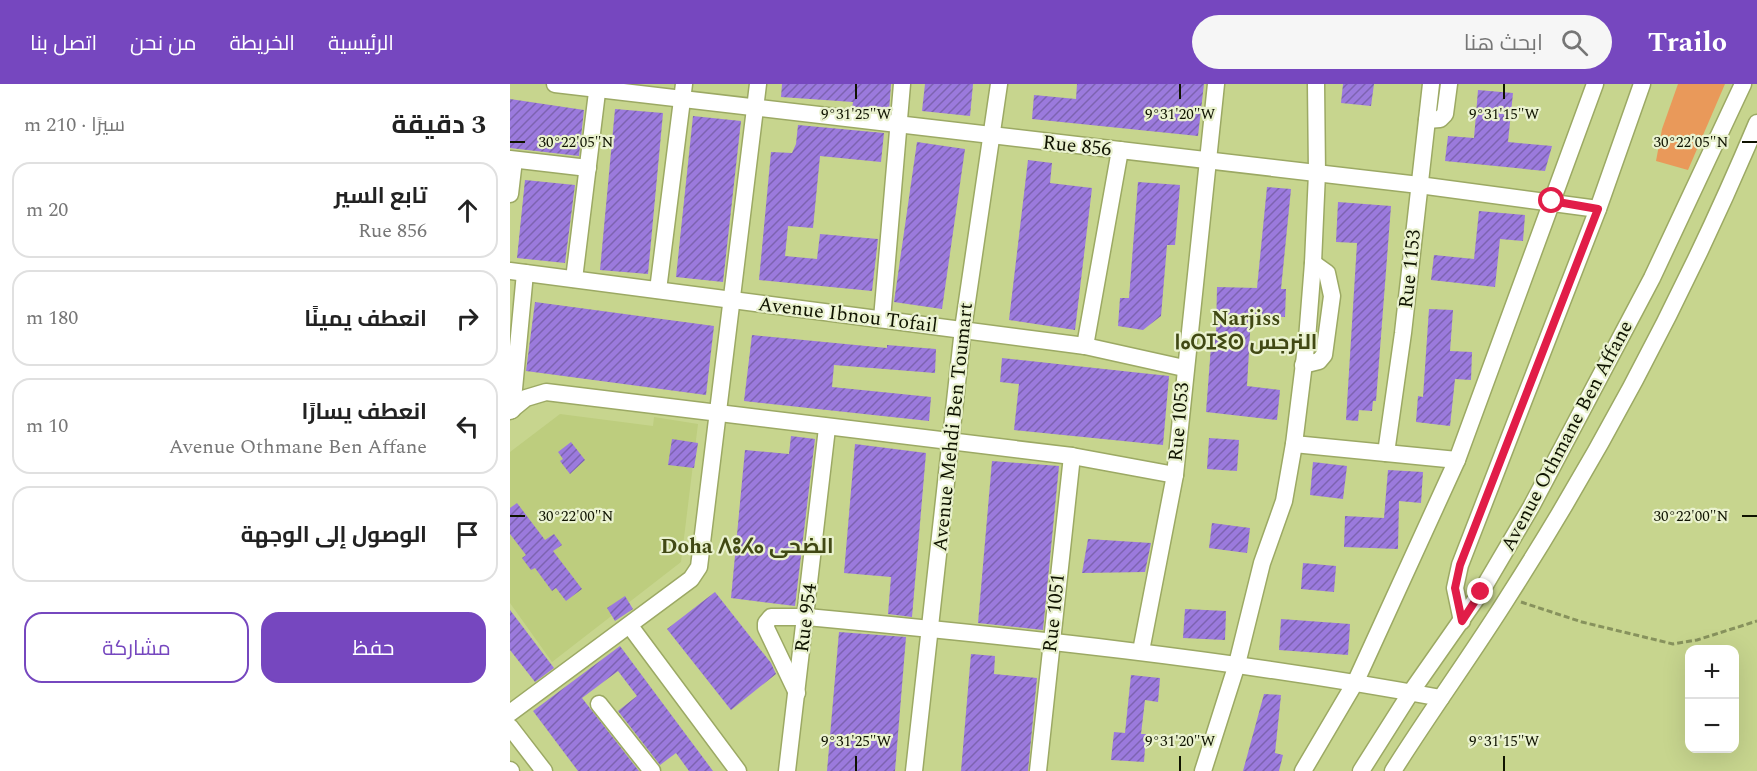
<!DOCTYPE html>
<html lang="ar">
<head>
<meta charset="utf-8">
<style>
	body { margin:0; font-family:Spectral,Cairo,"Noto Sans Tifinagh",serif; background:#f6f6f6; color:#222; direction:rtl }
	.controls { position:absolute; right:18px; bottom:18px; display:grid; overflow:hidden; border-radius:12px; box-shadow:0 6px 24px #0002 }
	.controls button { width:54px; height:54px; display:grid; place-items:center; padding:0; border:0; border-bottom:2px solid #e0e0e0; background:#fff; color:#222; font:30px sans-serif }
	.stop { position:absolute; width:18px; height:18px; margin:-14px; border:4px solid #e11d48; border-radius:50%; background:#fff }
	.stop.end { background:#e11d48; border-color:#fff; box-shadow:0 2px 6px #0008 }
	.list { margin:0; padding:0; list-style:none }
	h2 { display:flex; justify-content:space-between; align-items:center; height:78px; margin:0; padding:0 24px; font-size:26px }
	h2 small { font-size:20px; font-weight:400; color:#767676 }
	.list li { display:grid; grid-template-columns:39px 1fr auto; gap:18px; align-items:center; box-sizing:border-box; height:96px; margin:0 12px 12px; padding:0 12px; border:2px solid #e0e0e0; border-radius:18px }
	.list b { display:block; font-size:22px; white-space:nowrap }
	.list p { margin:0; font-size:20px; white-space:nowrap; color:#767676 }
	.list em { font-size:20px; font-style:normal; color:#767676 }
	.actions { display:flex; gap:12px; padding:18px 24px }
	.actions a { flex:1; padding:14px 0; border:2px solid #7647bf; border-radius:18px; text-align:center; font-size:21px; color:#7647bf }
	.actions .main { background:#7647bf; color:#fff }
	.icon { flex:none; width:33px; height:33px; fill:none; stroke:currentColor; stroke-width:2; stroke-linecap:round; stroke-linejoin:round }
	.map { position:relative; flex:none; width:1247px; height:687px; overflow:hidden; direction:ltr }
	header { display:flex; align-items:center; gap:36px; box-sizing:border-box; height:84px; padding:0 30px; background:#7647bf; color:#fff }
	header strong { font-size:28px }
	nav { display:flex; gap:33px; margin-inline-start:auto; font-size:21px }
	.search { width:420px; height:54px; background:#f6f6f6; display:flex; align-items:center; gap:15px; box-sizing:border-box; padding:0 21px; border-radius:33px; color:#767676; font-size:22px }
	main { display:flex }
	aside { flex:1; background:#fff }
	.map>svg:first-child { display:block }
	.built { fill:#bdcd7e }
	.green { fill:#e9995a }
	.building { fill:url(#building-hatch) }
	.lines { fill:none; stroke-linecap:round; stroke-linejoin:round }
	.minor-casing { stroke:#9ca964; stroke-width:19 }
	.path { stroke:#87925d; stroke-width:3; stroke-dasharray:6 3; stroke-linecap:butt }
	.minor { stroke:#fff; stroke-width:16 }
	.route { stroke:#e11d48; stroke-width:8 }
	.ticks { fill:none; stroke:#0f1300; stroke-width:2 }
	.labels { text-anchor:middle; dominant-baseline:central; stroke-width:4.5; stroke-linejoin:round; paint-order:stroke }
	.street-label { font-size:20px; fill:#0f1300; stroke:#eaf2cf }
	.neighbourhood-label { font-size:21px; font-weight:bold; fill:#414914; stroke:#eaf2cf }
	.ticks-label { font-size:15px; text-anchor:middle; fill:#0f1300; stroke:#eaf2cf; stroke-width:4.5; stroke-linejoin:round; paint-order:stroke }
</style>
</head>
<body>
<header>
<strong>Trailo</strong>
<div class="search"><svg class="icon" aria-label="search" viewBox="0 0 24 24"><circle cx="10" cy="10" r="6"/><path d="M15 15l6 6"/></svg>ابحث هنا</div>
<nav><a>الرئيسية</a><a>الخريطة</a><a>من نحن</a><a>اتصل بنا</a></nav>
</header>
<main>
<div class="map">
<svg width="1247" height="687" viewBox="0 0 1247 687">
	<defs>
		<pattern id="building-hatch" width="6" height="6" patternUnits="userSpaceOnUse" patternTransform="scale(1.5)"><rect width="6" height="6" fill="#9b7add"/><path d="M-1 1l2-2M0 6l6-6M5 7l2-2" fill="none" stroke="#7d63b1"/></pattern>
	</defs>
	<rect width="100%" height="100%" fill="#c7d58e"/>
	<!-- built -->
	<path class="built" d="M50 330 143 342 144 333 188 340 171 478 42 578 0 519V368Z"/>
	<!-- green -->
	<path class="green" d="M1168 0H1215L1178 86 1146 77 1152 45Z"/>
	<!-- building -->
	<g class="building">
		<path d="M272 0H381L379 28 342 24 343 18 271 13Z"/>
		<path d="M415 0H463L460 32 412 27Z"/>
		<path d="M567 0H694L688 52 522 35 524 11 566 15Z"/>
		<path d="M833 0H864L861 22 831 19Z"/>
		<path d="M968 6 1003 9 998 58 1042 62 1035 87 935 77 938 52 964 54Z"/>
		<path d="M0 15 74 26 69 72 0 64Z"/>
		<path d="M105 25 153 29 138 190 90 186Z"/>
		<path d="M183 32 231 37 213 198 166 193Z"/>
		<path d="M288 41 374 49 371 78 310 72 303 144 278 142 275 172 307 175 310 150 368 155 362 207 249 196 261 68 282 69 286 60Z"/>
		<path d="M407 58 455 65 432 225 384 218Z"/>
		<path d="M518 76 542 79 540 99 582 104 565 246 499 236Z"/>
		<path d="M15 96 65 101 55 179 7 174Z"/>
		<path d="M628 98 670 101 665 161H657L651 232 633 246 608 242 610 214H619Z"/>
		<path d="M757 103 781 105 771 205H776L775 233 741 232 737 302 770 306 767 336 696 328 702 249H706L707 203 747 204Z"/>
		<path d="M828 118 881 122 866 317H863L862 327 849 326 848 337 836 336 847 159 826 158Z"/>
		<path d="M969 127 1015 131 1013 157 990 155 985 203 921 196 924 171 964 175Z"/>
		<path d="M25 218 204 242 196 311 16 287Z"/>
		<path d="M919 225 943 226 940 267 962 268 961 296 945 295 940 342 906 338 908 312 913 313Z"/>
		<path d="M242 251 377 264V261L426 265 425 289 324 281 322 303 421 313 419 337 234 317Z"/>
		<path d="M492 274 659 292 653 361 504 346 509 300 490 298Z"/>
		<path d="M281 352 305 355 285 522 221 514 235 366 279 370Z"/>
		<path d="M699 354 729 356 727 387 697 385Z"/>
		<path d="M162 355 188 359 184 384 158 381Z"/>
		<path d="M61 358 75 376 60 390 50 377 53 375 48 368Z"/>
		<path d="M345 360 416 369 402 533 378 530 381 493 334 489Z"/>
		<path d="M482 377 549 382 533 546 468 539Z"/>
		<path d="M803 378 837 382 833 415 800 411Z"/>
		<path d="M878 386 913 388 911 419 889 417 888 465 834 463 835 432 874 434Z"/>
		<path d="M7 419 35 456 44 450 52 461 43 467 72 505 56 517 46 504 42 507 25 484 21 486 12 474 16 471 0 450V424Z"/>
		<path d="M702 439 740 444 737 469 699 464Z"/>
		<path d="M578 455 641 459 635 488 572 489Z"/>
		<path d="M793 479 826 482 824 508 791 505Z"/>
		<path d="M205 508 261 579 266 590 221 626 157 545Z"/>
		<path d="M115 512 123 525 105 537 97 524Z"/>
		<path d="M675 525 716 527 715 556 673 554Z"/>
		<path d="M0 526 44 584 25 598 0 566Z"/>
		<path d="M771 535 840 540 838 571 769 566Z"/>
		<path d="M329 548 396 553 385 687H317Z"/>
		<path d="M110 562 203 687H179L166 669 150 681 108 627 127 612 108 587 72 614 129 687H68L23 627Z"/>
		<path d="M461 570 485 572 484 590 527 594 518 687H451Z"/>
		<path d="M621 591 650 594 648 618 635 616 631 650H636L634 678 601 676 604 648 615 649Z"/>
		<path d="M754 610 771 611 765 669 773 671 769 687H733Z"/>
	</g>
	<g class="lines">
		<!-- minor casing -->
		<g class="minor-casing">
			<g id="minor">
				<path d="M45 0 909 101 1088 125"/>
				<path d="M917 36 930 35 935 30 939 0"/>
				<path d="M0 75 78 84"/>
				<path d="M0 110 4 76"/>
				<path d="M0 187 575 262 674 284"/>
				<path d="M64 195 88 0"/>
				<path d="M148 206 174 0"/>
				<path d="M372 235 392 0"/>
				<path d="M575 262 610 66"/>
				<path d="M793 281 809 277 814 271 822 212 817 189 803 179"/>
				<path d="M2 326 15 189"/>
				<path d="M0 327 16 314 36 308 562 372 665 391"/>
				<path d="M784 360 947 376"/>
				<path d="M876 369 893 249 921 0"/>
				<path d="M952 537 945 504 950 481 1088 125 1132 0"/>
				<path d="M120 542 228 687"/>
				<path d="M631 567 665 391 706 0"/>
				<path d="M287 609 256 544V539L261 533H297C510 553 721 575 931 614"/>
				<path d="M89 620 142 687"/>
				<path d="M0 629 181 495 189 483 248 0"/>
				<path d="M0 643 34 687"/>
				<path d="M0 686 1 687"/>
				<path d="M277 687 317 344"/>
				<path d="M404 687 453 245 489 0"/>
				<path d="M528 687 562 372"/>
				<path d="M693 687 727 580 752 479 774 417 784 360 797 255 803 179 807 89 806 0"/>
				<path d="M793 687 846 597 947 376 1085 0"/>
				<path d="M851 687 901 608 971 508 1021 423 1142 194 1233 0"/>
				<path d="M883 687C920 628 961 572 998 513 1094 363 1178 203 1247 39"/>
			</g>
		</g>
		<!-- path -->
		<path class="path" d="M1011 518 1072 538 1163 560 1187 556 1247 537"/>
		<!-- minor -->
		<use href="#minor" class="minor"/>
	</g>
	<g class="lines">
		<!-- route -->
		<path class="route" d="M971 508 952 537 945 504 950 481 1088 125 1042 117"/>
	</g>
	<!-- ticks -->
	<path class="ticks" d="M346 0V15M670 0V15M994 0V15M0 58H15M1232 58H1247M0 432H15M1232 432H1247M346 672V687M670 672V687M994 672V687"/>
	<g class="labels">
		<!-- street labels -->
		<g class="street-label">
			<text transform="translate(567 62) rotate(6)">Rue 856</text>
			<text transform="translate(900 185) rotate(-84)">Rue 1153</text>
			<text transform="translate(338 231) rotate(7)">Avenue Ibnou Tofail</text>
			<text transform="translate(669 338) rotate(-85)">Rue 1053</text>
			<text transform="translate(443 343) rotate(-84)">Avenue Mehdi Ben Toumart</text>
			<text transform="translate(1057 352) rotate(-62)">Avenue Othmane Ben Affane</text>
			<text transform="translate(544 529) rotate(-84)">Rue 1051</text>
			<text transform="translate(296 534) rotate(-83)">Rue 954</text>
		</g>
		<!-- neighbourhood labels -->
		<g class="neighbourhood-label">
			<text x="736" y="235">Narjiss<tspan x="736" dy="24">ⵏⴰⵔⵊⵉⵙ النرجس</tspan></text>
			<text x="237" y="463">Doha ⴷⵓⵃⴰ الضحى</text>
		</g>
	</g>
	<g class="ticks-label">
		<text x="346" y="35">9°31'25"W</text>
		<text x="670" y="35">9°31'20"W</text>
		<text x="994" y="35">9°31'15"W</text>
		<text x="66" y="63">30°22'05"N</text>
		<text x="1181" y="63">30°22'05"N</text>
		<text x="66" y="437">30°22'00"N</text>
		<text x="1181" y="437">30°22'00"N</text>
		<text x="346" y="662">9°31'25"W</text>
		<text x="670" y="662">9°31'20"W</text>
		<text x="994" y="662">9°31'15"W</text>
	</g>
</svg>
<div class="controls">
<button>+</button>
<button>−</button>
</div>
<div class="stop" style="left:1042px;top:117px"></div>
<div class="stop end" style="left:971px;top:508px"></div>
</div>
<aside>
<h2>3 دقيقة<small>سيرًا · 210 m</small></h2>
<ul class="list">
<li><svg class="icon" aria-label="ahead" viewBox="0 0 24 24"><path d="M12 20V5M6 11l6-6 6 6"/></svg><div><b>تابع السير</b><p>Rue 856</p></div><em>20 m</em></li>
<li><svg class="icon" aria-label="right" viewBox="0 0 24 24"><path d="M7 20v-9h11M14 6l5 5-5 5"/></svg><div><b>انعطف يمينًا</b></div><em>180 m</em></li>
<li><svg class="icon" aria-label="left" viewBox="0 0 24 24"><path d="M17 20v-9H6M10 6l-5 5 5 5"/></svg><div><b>انعطف يسارًا</b><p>Avenue Othmane Ben Affane</p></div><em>10 m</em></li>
<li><svg class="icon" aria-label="arrive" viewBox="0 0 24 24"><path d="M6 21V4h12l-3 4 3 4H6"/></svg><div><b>الوصول إلى الوجهة</b></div></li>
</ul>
<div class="actions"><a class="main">حفظ</a><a>مشاركة</a></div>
</aside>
</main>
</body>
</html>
